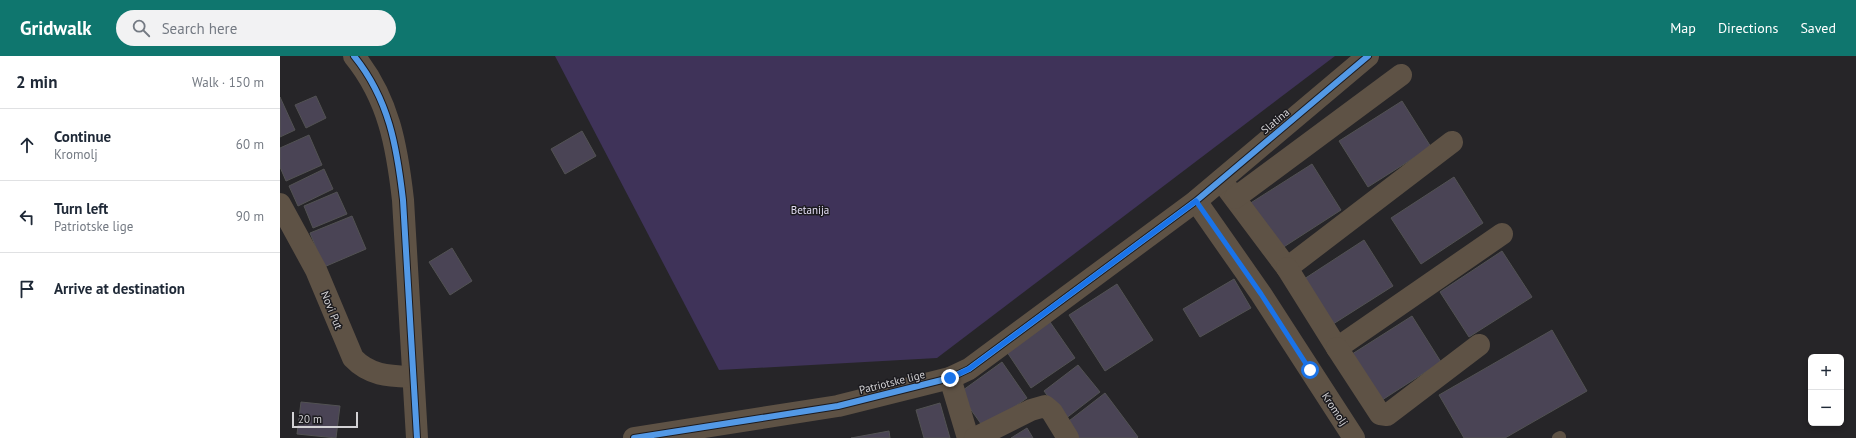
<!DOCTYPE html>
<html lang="en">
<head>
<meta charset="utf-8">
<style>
	body { margin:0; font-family:"PT Sans",sans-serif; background:#f2f2f3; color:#1f2937 }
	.controls { position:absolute; right:12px; bottom:12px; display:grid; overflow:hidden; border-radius:6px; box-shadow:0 2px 6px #0003 }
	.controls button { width:36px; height:36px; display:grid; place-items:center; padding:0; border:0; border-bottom:1px solid #e0e1e3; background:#fff; color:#1f2937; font:20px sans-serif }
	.scale { position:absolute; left:12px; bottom:10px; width:66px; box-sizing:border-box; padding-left:4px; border:2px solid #d3d2d5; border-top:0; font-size:11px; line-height:14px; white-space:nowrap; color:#d3d2d5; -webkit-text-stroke:3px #1c1b1f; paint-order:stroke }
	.stop { position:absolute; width:12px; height:12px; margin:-9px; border:3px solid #1a73e8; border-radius:50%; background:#fff }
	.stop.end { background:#1a73e8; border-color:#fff; box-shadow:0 1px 4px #0008 }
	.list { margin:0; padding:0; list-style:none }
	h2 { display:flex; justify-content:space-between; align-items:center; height:52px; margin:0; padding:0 16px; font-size:17px }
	h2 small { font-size:13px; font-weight:400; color:#747a83 }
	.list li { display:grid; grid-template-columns:26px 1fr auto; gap:12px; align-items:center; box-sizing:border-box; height:72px; padding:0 16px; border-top:1px solid #e0e1e3 }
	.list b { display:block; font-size:15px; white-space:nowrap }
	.list p { margin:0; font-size:13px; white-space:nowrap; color:#747a83 }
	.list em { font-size:13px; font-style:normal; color:#747a83 }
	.icon { flex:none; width:22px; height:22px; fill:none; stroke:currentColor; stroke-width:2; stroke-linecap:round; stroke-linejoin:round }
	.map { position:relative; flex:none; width:1576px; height:382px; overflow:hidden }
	header { display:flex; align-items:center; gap:24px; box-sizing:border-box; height:56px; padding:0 20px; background:#0f766e; color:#fff }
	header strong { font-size:19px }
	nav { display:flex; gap:22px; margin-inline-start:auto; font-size:14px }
	.search { width:280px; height:36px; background:#f2f2f3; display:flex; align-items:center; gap:10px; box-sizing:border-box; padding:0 14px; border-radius:22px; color:#747a83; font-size:15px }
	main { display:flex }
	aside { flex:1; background:#fff }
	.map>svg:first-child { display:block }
	.green { fill:#3f3359 }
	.building { fill:#4a4455; stroke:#525253 }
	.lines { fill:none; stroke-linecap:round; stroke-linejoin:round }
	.lane { stroke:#5e5245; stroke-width:12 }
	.street { stroke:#5e5245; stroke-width:22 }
	.cycleway-casing { stroke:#1c1b1f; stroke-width:8 }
	.cycleway { stroke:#5399e6; stroke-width:6 }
	.route { stroke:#1a73e8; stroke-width:5 }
	.labels { text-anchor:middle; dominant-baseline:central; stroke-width:3; stroke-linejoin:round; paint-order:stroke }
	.street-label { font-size:11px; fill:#d3d2d5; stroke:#1c1b1f }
	.park-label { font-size:11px; fill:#e1dbf2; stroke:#1c1b1f }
</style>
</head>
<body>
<header>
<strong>Gridwalk</strong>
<div class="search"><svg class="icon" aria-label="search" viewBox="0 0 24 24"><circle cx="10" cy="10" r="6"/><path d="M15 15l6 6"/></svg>Search here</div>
<nav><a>Map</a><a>Directions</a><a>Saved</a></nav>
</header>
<main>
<aside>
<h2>2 min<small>Walk · 150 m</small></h2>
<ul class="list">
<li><svg class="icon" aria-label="ahead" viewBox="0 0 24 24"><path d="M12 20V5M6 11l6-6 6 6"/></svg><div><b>Continue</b><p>Kromolj</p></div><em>60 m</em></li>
<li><svg class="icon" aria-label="left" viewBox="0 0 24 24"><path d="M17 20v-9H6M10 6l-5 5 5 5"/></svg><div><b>Turn left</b><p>Patriotske lige</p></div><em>90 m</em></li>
<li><svg class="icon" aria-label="arrive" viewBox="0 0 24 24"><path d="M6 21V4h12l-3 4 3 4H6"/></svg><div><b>Arrive at destination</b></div></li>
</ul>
</aside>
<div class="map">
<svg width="1576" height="382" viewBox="0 0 1576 382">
	<rect width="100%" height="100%" fill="#262528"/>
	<!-- green -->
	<path class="green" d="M275 0H1055L657 302 439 314Z"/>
	<!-- building -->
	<g class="building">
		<path d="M36 40 46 62 26 72 15 49Z"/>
		<path d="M0 41 15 74 0 81Z"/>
		<path d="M1122 45 1151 91 1088 131 1059 85Z"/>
		<path d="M302 75 316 100 285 118 271 93Z"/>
		<path d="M29 79 42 109 6 125 0 111V92Z"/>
		<path d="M1032 108 1061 154 999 194 969 148Z"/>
		<path d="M44 113 53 133 18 150 9 130Z"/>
		<path d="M1174 121 1203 167 1141 208 1111 162Z"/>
		<path d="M57 136 67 158 33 172 24 150Z"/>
		<path d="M72 160 86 193 44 211 30 177Z"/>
		<path d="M1084 184 1113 230 1050 270 1021 225Z"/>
		<path d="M172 192 192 225 170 239 149 206Z"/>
		<path d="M1222 195 1252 241 1189 281 1160 236Z"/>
		<path d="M954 223 971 252 920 281 903 253Z"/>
		<path d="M837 228 873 284 825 315 789 259Z"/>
		<path d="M1132 260 1161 306 1099 346 1069 300Z"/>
		<path d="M770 266 795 302 751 332 727 296Z"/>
		<path d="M1272 274 1307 335 1225 382H1184L1159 339Z"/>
		<path d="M722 306 747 342 704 372 679 337Z"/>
		<path d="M798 309 820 336 785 363 764 335Z"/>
		<path d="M825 337 858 381 857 382H796L785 368Z"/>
		<path d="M21 346 60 350 56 382 17 378Z"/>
		<path d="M660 347 670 382H644L636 354Z"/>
		<path d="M747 372 753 382H731Z"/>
		<path d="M609 375 610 382H571Z"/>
	</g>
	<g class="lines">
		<!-- lane -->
		<path class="lane" d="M1278 382 1280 381"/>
		<!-- street -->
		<g class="street">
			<path d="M74 0C109 43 117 91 123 144L137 382"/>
			<path d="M941 124 1007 212 1172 86"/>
			<path d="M955 142 1121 19"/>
			<path d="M916 145 981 238 1074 382"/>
			<path d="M0 148 36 214 73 302C90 320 110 320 133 321"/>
			<path d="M1007 212 1057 292 1222 178"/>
			<path d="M1057 292 1100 358 1107 359 1199 289"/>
			<path d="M670 322 688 382"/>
			<path d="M354 382 558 350 670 322 689 313 916 145 1088 0"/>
			<path d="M695 382 751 354 765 350 772 356 788 382"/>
		</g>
		<!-- cycleway casing -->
		<g class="cycleway-casing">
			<g id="cycleway">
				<path d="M74 0C109 43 117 91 123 144L137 382"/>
				<path d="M354 382 558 350 670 322 689 313 916 145 1088 0"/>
			</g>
		</g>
		<!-- cycleway -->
		<use href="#cycleway" class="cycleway"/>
	</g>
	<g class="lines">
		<!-- route -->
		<path class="route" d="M670 322 689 313 916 145 981 238 1030 314"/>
	</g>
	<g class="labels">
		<!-- street labels -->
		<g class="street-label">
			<text transform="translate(995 65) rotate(-40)">Slatina</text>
			<text transform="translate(52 254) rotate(68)">Novi Put</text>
			<text transform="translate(612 326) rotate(-14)">Patriotske lige</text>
			<text transform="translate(1055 353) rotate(57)">Kromolj</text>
		</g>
		<!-- park labels -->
		<g class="park-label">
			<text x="530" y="154">Betanija</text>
		</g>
	</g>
</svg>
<div class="controls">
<button>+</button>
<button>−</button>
</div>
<div class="scale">20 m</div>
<div class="stop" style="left:1030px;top:314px"></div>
<div class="stop end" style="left:670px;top:322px"></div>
</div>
</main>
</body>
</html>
